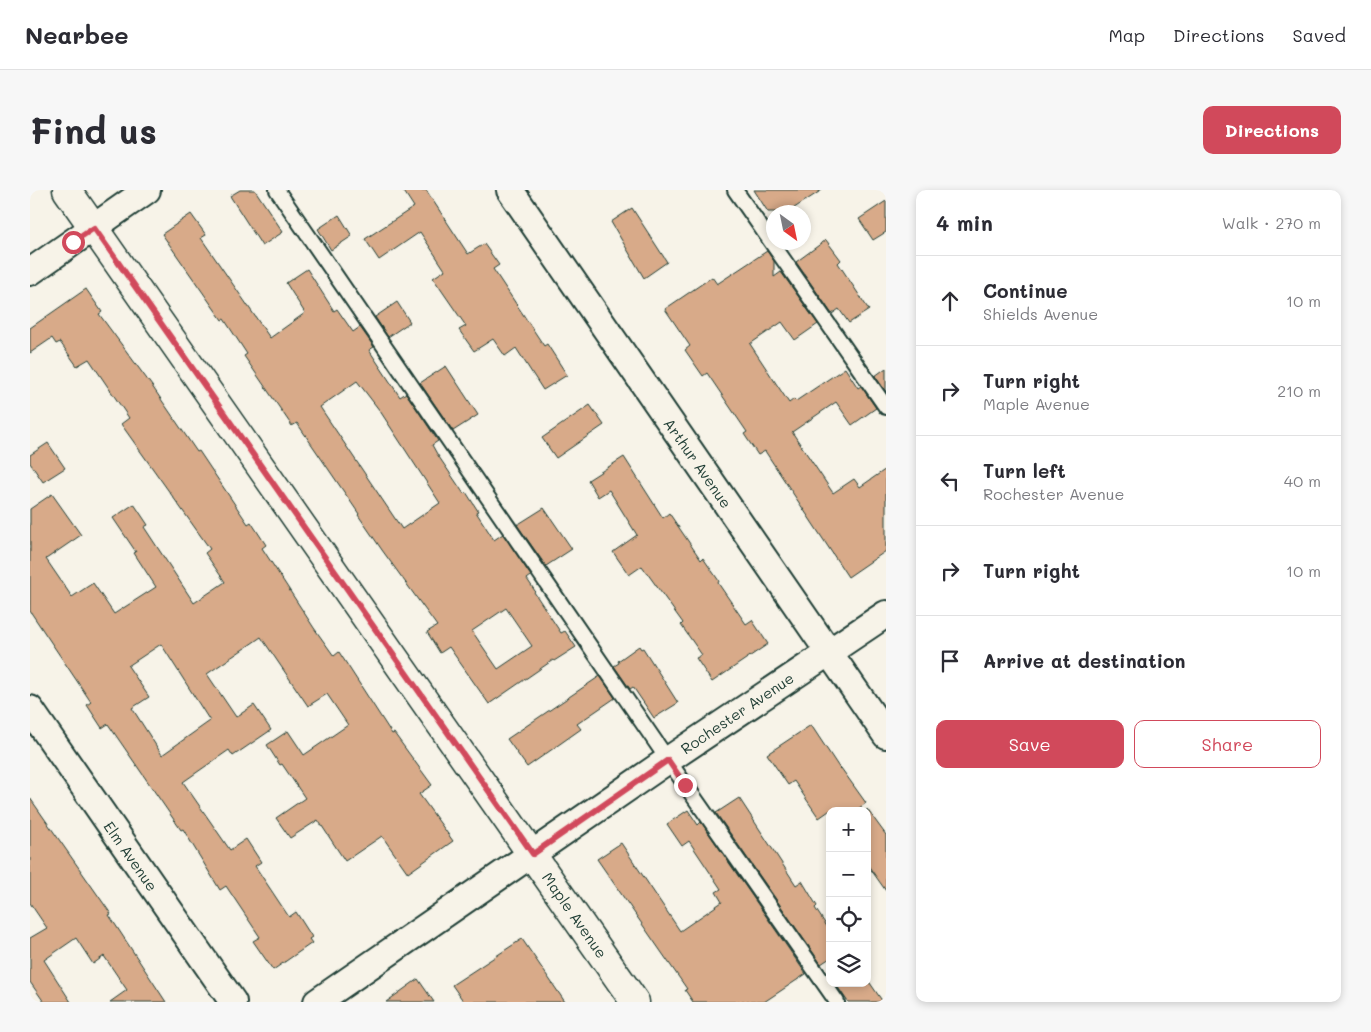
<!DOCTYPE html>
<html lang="en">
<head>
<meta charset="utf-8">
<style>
	body { margin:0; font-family:Mali,sans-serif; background:#f7f7f7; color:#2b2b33 }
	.controls { position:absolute; right:15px; bottom:15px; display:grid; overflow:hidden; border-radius:10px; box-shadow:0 2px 8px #0003 }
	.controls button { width:45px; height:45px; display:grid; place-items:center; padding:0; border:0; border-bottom:1px solid #e1e1e2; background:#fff; color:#2b2b33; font:25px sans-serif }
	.compass { position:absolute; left:736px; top:15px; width:45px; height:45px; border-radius:50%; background:#fff; box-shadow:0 2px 8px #0003; rotate:147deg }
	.stop { position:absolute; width:15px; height:15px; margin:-11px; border:4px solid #d1495b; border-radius:50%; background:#fff }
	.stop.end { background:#d1495b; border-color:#fff; box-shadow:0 1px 5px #0008 }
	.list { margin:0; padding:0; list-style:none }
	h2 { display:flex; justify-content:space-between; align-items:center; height:65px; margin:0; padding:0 20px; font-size:21px }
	h2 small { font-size:16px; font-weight:400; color:#7c7c81 }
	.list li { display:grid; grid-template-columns:32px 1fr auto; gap:15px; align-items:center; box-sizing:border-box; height:90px; padding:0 20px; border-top:1px solid #e1e1e2 }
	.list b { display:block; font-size:19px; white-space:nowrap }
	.list p { margin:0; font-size:16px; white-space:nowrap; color:#7c7c81 }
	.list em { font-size:16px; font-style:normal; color:#7c7c81 }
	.actions { display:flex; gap:10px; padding:15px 20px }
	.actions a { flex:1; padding:11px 0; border:1px solid #d1495b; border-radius:10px; text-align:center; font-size:18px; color:#d1495b }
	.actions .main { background:#d1495b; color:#fff }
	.icon { flex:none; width:28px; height:28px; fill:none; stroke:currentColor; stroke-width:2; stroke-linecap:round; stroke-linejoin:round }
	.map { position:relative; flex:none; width:856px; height:812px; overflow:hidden; border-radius:10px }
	header { display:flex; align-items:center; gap:30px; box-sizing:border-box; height:70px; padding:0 25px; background:#fff; border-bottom:1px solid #e1e1e2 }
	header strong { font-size:24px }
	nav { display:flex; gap:28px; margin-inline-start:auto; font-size:18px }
	.intro { display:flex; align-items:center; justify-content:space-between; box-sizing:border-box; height:120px; padding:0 30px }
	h1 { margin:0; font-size:35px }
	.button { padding:12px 22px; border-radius:10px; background:#d1495b; color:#fff; font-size:18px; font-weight:700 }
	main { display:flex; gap:30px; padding:0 30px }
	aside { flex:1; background:#fff; border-radius:10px; box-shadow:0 2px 8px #0003 }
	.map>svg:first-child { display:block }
	.building { fill:#d8aa89; stroke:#1f3d34; fill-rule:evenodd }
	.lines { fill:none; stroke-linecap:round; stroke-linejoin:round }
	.lane-casing { stroke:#1f3d34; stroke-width:18 }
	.street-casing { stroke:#1f3d34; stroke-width:30 }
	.secondary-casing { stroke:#1f3d34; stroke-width:31 }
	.lane { stroke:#f7f3e8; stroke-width:14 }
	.street { stroke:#f7f3e8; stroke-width:26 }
	.secondary { stroke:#f7f3e8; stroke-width:28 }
	.route { stroke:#d1495b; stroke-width:6 }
	.labels { text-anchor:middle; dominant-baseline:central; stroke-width:4; stroke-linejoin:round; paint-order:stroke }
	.street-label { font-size:15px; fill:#1f3d34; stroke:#f7f3e8 }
</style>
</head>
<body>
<header>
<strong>Nearbee</strong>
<nav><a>Map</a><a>Directions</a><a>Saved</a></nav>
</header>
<div class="intro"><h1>Find us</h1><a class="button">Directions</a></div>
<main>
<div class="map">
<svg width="856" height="812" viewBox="0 0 856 812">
	<rect width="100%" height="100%" fill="#f7f3e8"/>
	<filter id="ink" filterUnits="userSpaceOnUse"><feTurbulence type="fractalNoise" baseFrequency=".02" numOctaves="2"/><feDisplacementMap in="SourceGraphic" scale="10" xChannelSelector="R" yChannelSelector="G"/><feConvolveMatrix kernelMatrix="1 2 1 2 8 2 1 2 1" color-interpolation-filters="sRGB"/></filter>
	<g filter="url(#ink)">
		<!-- building -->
		<g class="building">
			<path d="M210 0H225L253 42 232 56 200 6Z"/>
			<path d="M373 0H396L438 64 454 54 469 75 463 79 514 156 517 154 537 185 513 200 486 158 475 166 463 149 444 161 429 140 436 136 403 88 415 80 390 42 349 70 335 49 384 17Z"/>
			<path d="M724 0H792L758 22H738Z"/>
			<path d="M856 11V42L843 50 829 29Z"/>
			<path d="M602 18 637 72 614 88 581 32Z"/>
			<path d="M161 24 176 45 171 48 240 148 275 123 256 93 277 79 304 121 307 119 323 142 330 137 344 157 339 160 370 207 376 203 408 251 402 255 407 264 434 304 436 302 448 321 446 322 464 350 473 344 501 386 497 389 505 401 504 402 531 443 535 441 546 457 524 471 523 470 459 514 419 457 410 463 397 442 407 436 352 360 328 325 329 324 267 233 262 236 214 166 217 164 194 129 192 130 132 44ZM327 191 350 221 410 313 372 339 290 217ZM476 418 502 456 468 479 442 441Z"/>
			<path d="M309 25 322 46 301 60 288 39Z"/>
			<path d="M796 50 811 70 808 73 839 120 819 133 809 119 802 124 766 72Z"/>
			<path d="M737 61 744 71V87L751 82 788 134 765 150 752 132 720 154 759 213 764 209 766 211 815 178 828 198 831 196 846 218 822 235 806 212 762 242 803 303 824 289 830 297 856 279V361L818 387 735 261 728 265 714 244 717 242 677 183 673 186 655 160 660 156 635 119 682 87 687 94Z"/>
			<path d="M56 99 72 122 69 124 122 196 167 262 169 261 218 334 221 332 236 355 232 358 284 438 304 466 309 462 362 544 364 543 402 595 389 604 423 651 378 683 352 646 315 671 288 630 260 648 246 628 275 608 252 574 250 575 237 555 258 541 274 565 318 535 297 504 278 516 231 447 177 484 206 527 224 515 241 540 203 566 199 560 153 592 200 660 216 649 231 672 225 676 259 727 266 722 282 747 279 749 282 753 243 780 223 751 230 747 196 696 190 700 153 639 151 640 78 534 72 538 57 515 61 512 0 421V319L22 304 51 345 16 369 42 407 63 393 84 424 126 397 104 363 106 362 83 328 104 314 118 335 114 337 164 413 195 392 175 363 180 359 91 234 99 228 59 169 47 176 30 152 26 154 22 148 0 163V138ZM131 454 180 531 132 565 102 518 119 507 98 476Z"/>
			<path d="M367 112 380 132 358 147 345 127Z"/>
			<path d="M416 176 448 225 423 241 390 193Z"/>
			<path d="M856 178V202L845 186Z"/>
			<path d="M560 215 574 235 526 268 512 248Z"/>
			<path d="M18 253 35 278 13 292 0 273V265Z"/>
			<path d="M594 267 633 328 639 323 671 370 673 368 689 391 688 393 716 434 722 430 738 454 682 492 666 468 672 465 651 435 653 433 612 376 599 385 583 362 607 345 579 300 568 307 558 290Z"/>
			<path d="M514 318 542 359 516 376 487 335Z"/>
			<path d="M609 456 611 459 613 458 648 513 624 528 603 497 600 499 584 476 589 473 588 471Z"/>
			<path d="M570 486 585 508 547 534 551 539 497 577 477 549Z"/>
			<path d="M781 535 810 579 811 578 836 613 825 621H799L789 628 764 591 758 595 737 564Z"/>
			<path d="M0 608 81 724 79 725 136 812H80L97 800 74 766 63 774 46 748 14 770 41 812H14L0 792V748L17 738 0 713Z"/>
			<path d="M709 608 766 695 772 691 787 716 785 718 800 741V768L791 774 686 623Z"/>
			<path d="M837 619 856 645V701L837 674Z"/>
			<path d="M658 620 668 635 671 632 776 784 734 812H663L655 800 657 799 567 669 591 653 650 741 692 712 686 702 691 699 659 651 652 656 637 634Z"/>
			<path d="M492 749 535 812H434L422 795Z"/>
			<path d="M388 789 404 812H356Z"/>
			<path d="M805 793H840L853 812H818Z"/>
		</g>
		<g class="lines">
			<!-- lane casing -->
			<g class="lane-casing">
				<g id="lane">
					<path d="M247 0 638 570 807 812"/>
					<path d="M705 0 856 217"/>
				</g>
			</g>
			<!-- street casing -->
			<g class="street-casing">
				<g id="street">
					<path d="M480 0 856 545"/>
					<path d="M0 82 117 0"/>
					<path d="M0 519 203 812"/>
					<path d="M287 812 638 570 856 424"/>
				</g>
			</g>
			<!-- secondary casing -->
			<g class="secondary-casing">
				<path id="secondary" d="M37 0 605 812"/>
			</g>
			<!-- lane -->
			<use href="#lane" class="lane"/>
			<!-- street -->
			<use href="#street" class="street"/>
			<!-- secondary -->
			<use href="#secondary" class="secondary"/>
		</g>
	</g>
	<g class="lines" filter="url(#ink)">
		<!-- route -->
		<path class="route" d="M43 52 64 38 503 664 638 570 655 595"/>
	</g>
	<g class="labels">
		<!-- street labels -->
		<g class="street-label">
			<text transform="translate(668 273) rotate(55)">Arthur Avenue</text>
			<text transform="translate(707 523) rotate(-34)">Rochester Avenue</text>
			<text transform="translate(101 666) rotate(55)">Elm Avenue</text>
			<text transform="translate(545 725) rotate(55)">Maple Avenue</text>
		</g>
	</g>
</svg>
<div class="controls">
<button>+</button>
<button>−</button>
<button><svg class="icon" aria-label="locate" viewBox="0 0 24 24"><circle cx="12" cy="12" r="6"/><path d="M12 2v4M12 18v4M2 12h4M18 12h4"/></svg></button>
<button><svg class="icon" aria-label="layers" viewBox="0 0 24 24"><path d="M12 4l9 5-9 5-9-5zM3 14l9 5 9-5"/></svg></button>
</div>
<svg class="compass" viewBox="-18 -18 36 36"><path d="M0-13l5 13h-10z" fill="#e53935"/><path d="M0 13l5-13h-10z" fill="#7c7c81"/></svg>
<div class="stop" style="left:43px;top:52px"></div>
<div class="stop end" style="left:655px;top:595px"></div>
</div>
<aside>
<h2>4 min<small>Walk · 270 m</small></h2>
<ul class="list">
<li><svg class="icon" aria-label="ahead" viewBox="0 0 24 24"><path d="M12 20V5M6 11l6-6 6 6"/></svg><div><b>Continue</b><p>Shields Avenue</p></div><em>10 m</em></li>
<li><svg class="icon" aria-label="right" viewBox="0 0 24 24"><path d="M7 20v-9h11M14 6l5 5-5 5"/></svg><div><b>Turn right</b><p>Maple Avenue</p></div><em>210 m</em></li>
<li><svg class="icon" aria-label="left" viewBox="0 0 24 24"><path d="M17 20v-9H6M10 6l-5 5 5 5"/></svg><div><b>Turn left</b><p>Rochester Avenue</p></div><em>40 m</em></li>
<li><svg class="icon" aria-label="right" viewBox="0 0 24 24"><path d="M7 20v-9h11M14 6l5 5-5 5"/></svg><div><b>Turn right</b></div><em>10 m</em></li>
<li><svg class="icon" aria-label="arrive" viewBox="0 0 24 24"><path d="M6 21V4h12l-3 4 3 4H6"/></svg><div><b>Arrive at destination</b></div></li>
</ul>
<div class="actions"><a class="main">Save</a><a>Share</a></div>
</aside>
</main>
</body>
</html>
